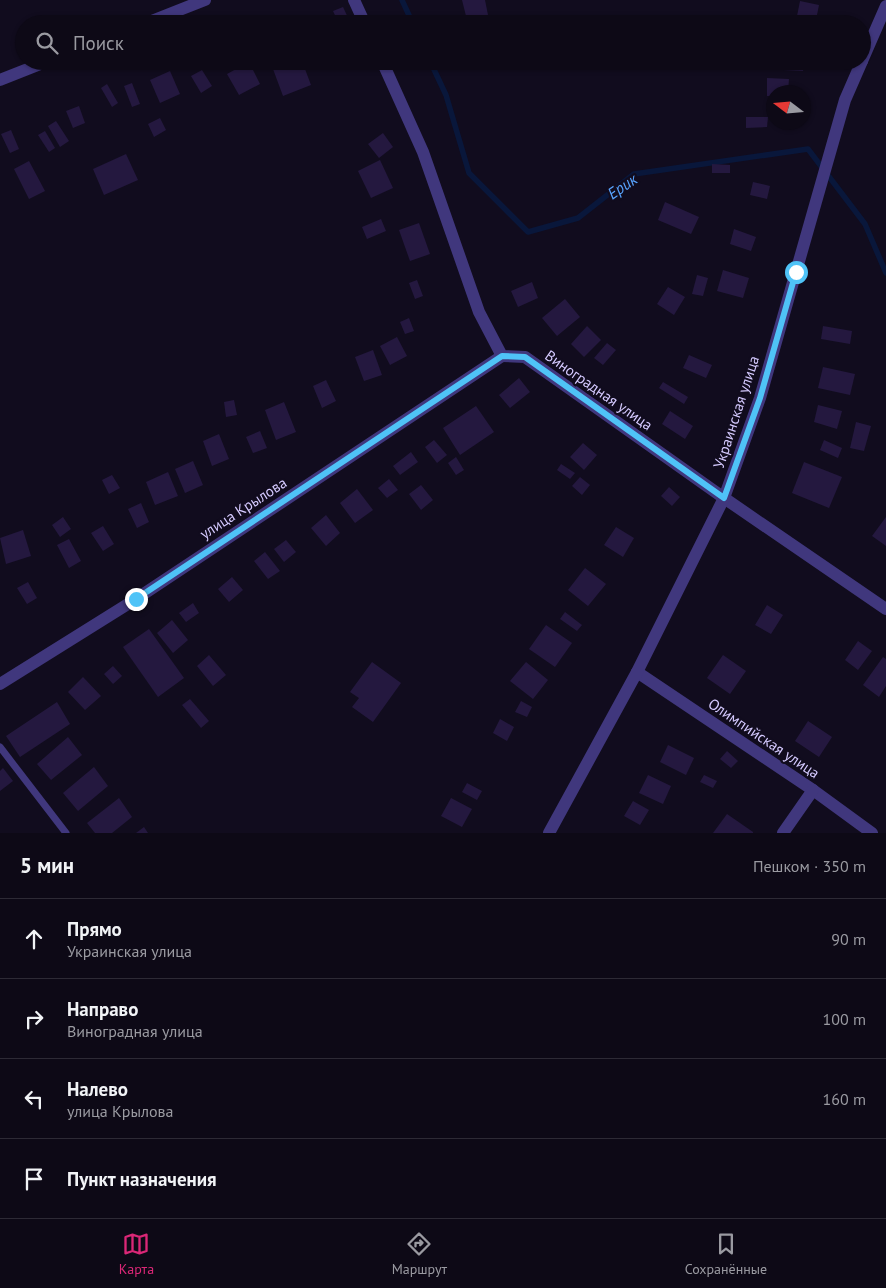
<!DOCTYPE html>
<html lang="ru">
<head>
<meta charset="utf-8">
<style>
	body { margin:0; font-family:"PT Sans",sans-serif; background:#16121f; color:#f1f3f6 }
	.compass { position:absolute; left:766px; top:85px; width:45px; height:45px; border-radius:50%; background:#0d0916; box-shadow:0 1px 4px #0004; rotate:286deg }
	.stop { position:absolute; width:15px; height:15px; margin:-11px; border:4px solid #4fc3f7; border-radius:50%; background:#fff }
	.stop.end { background:#4fc3f7; border-color:#fff; box-shadow:0 1px 5px #0008 }
	.list { margin:0; padding:0; list-style:none }
	h2 { display:flex; justify-content:space-between; align-items:center; height:65px; margin:0; padding:0 20px; font-size:21px }
	h2 small { font-size:16px; font-weight:400; color:#9a9aa1 }
	.list li { display:grid; grid-template-columns:32px 1fr auto; gap:15px; align-items:center; box-sizing:border-box; height:80px; padding:0 20px; border-top:1px solid #2d2a35 }
	.list b { display:block; font-size:19px; white-space:nowrap }
	.list p { margin:0; font-size:16px; white-space:nowrap; color:#9a9aa1 }
	.list em { font-size:16px; font-style:normal; color:#9a9aa1 }
	.icon { flex:none; width:28px; height:28px; fill:none; stroke:currentColor; stroke-width:2; stroke-linecap:round; stroke-linejoin:round }
	.map { position:relative; flex:none; width:886px; height:833px; overflow:hidden }
	.search { position:absolute; background:#0d0916; box-shadow:0 1px 4px #0004; left:15px; right:15px; top:15px; height:55px; display:flex; align-items:center; gap:12px; box-sizing:border-box; padding:0 18px; border-radius:28px; color:#9a9aa1; font-size:19px }
	.sheet { height:385px; background:#0d0916 }
	nav { display:flex; justify-content:space-around; align-items:center; box-sizing:border-box; height:70px; border-top:1px solid #2d2a35; background:#0d0916; font-size:14px; color:#9a9aa1 }
	nav a { display:grid; justify-items:center; gap:2px }
	nav .on { color:#db2777 }
	.map>svg:first-child { display:block }
	.lines { fill:none; stroke-linecap:round; stroke-linejoin:round }
	.stream { stroke:#09173b; stroke-width:5.5 }
	.building { fill:#24183f }
	.lane { stroke:#40377d; stroke-width:7 }
	.street { stroke:#40377d; stroke-width:12 }
	.route { stroke:#4fc3f7; stroke-width:6 }
	.labels { text-anchor:middle; dominant-baseline:central; stroke-width:4.5; stroke-linejoin:round; paint-order:stroke }
	.street-label { font-size:15px; fill:#d5caff; stroke:#110c1e }
	.water-label { font-size:16px; font-style:italic; fill:#58a3fe; stroke:#110c1e }
</style>
</head>
<body>
<div class="map">
<svg width="886" height="833" viewBox="0 0 886 833">
	<rect width="100%" height="100%" fill="#110c1e"/>
	<g class="lines">
		<!-- stream -->
		<g class="stream">
			<path d="M402 0 413 24"/>
			<path d="M430 61 446 95 469 173 528 232 578 218 634 174 808 149 865 224 886 273"/>
		</g>
	</g>
	<!-- building -->
	<g class="building">
		<path d="M462 0H485L489 20 468 24Z"/>
		<path d="M800 1 819 5 816 20 797 16Z"/>
		<path d="M343 7 351 24H339L333 11Z"/>
		<path d="M326 18 329 24H314Z"/>
		<path d="M270 61H279L282 69 302 61 311 85 283 96Z"/>
		<path d="M469 61H502V65L470 67Z"/>
		<path d="M784 61H804L803 71 783 70Z"/>
		<path d="M249 62 260 84 239 95 227 74Z"/>
		<path d="M202 70 212 86 201 93 191 76Z"/>
		<path d="M170 71 180 94 160 103 150 80Z"/>
		<path d="M767 78 789 79 788 92H774V96H767Z"/>
		<path d="M132 83 140 104 132 107 124 86Z"/>
		<path d="M107 84 118 103 112 107 101 88Z"/>
		<path d="M79 106 85 123 73 128 66 111Z"/>
		<path d="M746 117H768L767 127 746 128Z"/>
		<path d="M160 118 166 130 154 137 148 124Z"/>
		<path d="M56 121 69 141 60 147 48 126Z"/>
		<path d="M11 130 19 149 10 153 1 134Z"/>
		<path d="M45 131 55 148 49 152 38 135Z"/>
		<path d="M383 133 393 147 379 158 368 144Z"/>
		<path d="M126 154 138 180 104 195 93 169Z"/>
		<path d="M380 160 393 188 371 198 358 171Z"/>
		<path d="M29 161 45 191 29 199 14 169Z"/>
		<path d="M712 164 730 165V173H712Z"/>
		<path d="M753 182 770 186 767 199 750 195Z"/>
		<path d="M665 202 699 217 691 234 658 220Z"/>
		<path d="M381 219 386 231 367 239 362 227Z"/>
		<path d="M419 223 430 254 410 261 399 230Z"/>
		<path d="M734 229 756 237 751 251 730 244Z"/>
		<path d="M723 270 749 278 743 298 717 291Z"/>
		<path d="M697 275 708 278 703 296 692 294Z"/>
		<path d="M417 280 423 296 415 299 409 283Z"/>
		<path d="M532 282 538 298 518 307 511 291Z"/>
		<path d="M668 287 685 297 674 315 657 304Z"/>
		<path d="M565 299 580 317 557 336 542 318Z"/>
		<path d="M409 318 414 331 405 334 400 322Z"/>
		<path d="M587 326 601 340 584 357 571 344Z"/>
		<path d="M823 326 852 331 850 344 821 339Z"/>
		<path d="M397 337 407 356 390 365 380 346Z"/>
		<path d="M607 343 616 350 603 365 594 358Z"/>
		<path d="M373 350 382 375 364 381 355 357Z"/>
		<path d="M689 355 712 365 706 378 683 368Z"/>
		<path d="M823 367 855 374 850 395 818 388Z"/>
		<path d="M519 378 530 392 510 408 499 395Z"/>
		<path d="M326 380 336 401 322 408 313 386Z"/>
		<path d="M663 382 688 397 684 404 659 388Z"/>
		<path d="M234 400 237 415 226 417 224 402Z"/>
		<path d="M284 402 296 432 276 440 265 410Z"/>
		<path d="M818 405 842 411 837 429 814 422Z"/>
		<path d="M476 406 494 432 460 455 443 428Z"/>
		<path d="M670 411 693 426 685 439 662 424Z"/>
		<path d="M856 422 871 426 864 451 850 448Z"/>
		<path d="M260 431 267 448 253 453 246 437Z"/>
		<path d="M219 434 229 459 212 466 203 441Z"/>
		<path d="M434 440 447 455 437 463 425 447Z"/>
		<path d="M824 440 842 448 838 458 820 450Z"/>
		<path d="M583 443 597 455 584 470 570 457Z"/>
		<path d="M411 452 418 462 400 475 393 466Z"/>
		<path d="M456 457 464 470 456 475 448 463Z"/>
		<path d="M193 461 203 485 185 493 175 469Z"/>
		<path d="M804 462 842 477 829 508 792 493Z"/>
		<path d="M561 464 575 473 570 479 557 470Z"/>
		<path d="M168 472 178 496 155 505 146 482Z"/>
		<path d="M112 475 120 488 109 494 102 480Z"/>
		<path d="M580 477 590 485 582 495 572 486Z"/>
		<path d="M389 479 398 490 387 498 378 488Z"/>
		<path d="M421 485 433 500 421 510 409 494Z"/>
		<path d="M669 487 680 497 672 506 661 496Z"/>
		<path d="M357 489 373 510 355 523 340 503Z"/>
		<path d="M141 503 149 522 137 528 128 509Z"/>
		<path d="M326 515 340 533 326 546 311 528Z"/>
		<path d="M63 517 71 529 60 537 52 525Z"/>
		<path d="M886 517V546L872 536Z"/>
		<path d="M103 526 114 544 103 551 91 533Z"/>
		<path d="M616 527 634 538 623 557 604 545Z"/>
		<path d="M23 530 31 556 6 564 0 538Z"/>
		<path d="M69 539 81 561 69 568 57 545Z"/>
		<path d="M286 540 296 552 284 562 274 549Z"/>
		<path d="M265 552 280 571 268 579 254 561Z"/>
		<path d="M585 568 606 584 588 606 568 590Z"/>
		<path d="M232 577 243 590 229 602 218 589Z"/>
		<path d="M28 582 37 598 27 604 17 588Z"/>
		<path d="M193 603 199 613 186 622 179 613Z"/>
		<path d="M767 605 783 615 771 634 755 625Z"/>
		<path d="M565 612 582 625 577 631 560 619Z"/>
		<path d="M172 620 188 640 173 653 157 633Z"/>
		<path d="M546 625 572 643 555 667 529 649Z"/>
		<path d="M149 629 184 678 158 697 123 647Z"/>
		<path d="M858 641 872 651 858 670 845 660Z"/>
		<path d="M209 655 226 675 213 686 197 666Z"/>
		<path d="M723 655 746 671 730 694 707 678Z"/>
		<path d="M883 657 886 659V686L879 697 863 685Z"/>
		<path d="M372 662 401 683 373 722 352 707 359 698 350 692Z"/>
		<path d="M526 662 548 680 533 699 510 681Z"/>
		<path d="M113 666 122 676 113 684 104 674Z"/>
		<path d="M83 677 101 696 85 710 68 692Z"/>
		<path d="M190 699 209 721 201 728 182 705Z"/>
		<path d="M521 701 532 707 527 717 515 712Z"/>
		<path d="M57 702 70 724 20 757 6 736Z"/>
		<path d="M500 719 514 727 507 741 493 733Z"/>
		<path d="M808 721 832 737 819 757 795 741Z"/>
		<path d="M68 737 82 755 51 780 37 764Z"/>
		<path d="M668 745 694 758 686 775 660 762Z"/>
		<path d="M727 751 738 761 731 768 720 759Z"/>
		<path d="M94 767 108 786 78 811 63 793Z"/>
		<path d="M3 768 13 781 0 791V771Z"/>
		<path d="M648 775 671 786 663 804 639 793Z"/>
		<path d="M704 775 717 781 713 788 700 782Z"/>
		<path d="M467 783 482 791 477 800 462 792Z"/>
		<path d="M119 798 132 817 112 833H95L87 823Z"/>
		<path d="M451 798 472 809 462 827 441 816Z"/>
		<path d="M633 801 649 810 640 825 624 816Z"/>
		<path d="M727 814 753 832V833H713Z"/>
		<path d="M144 827 148 833H136Z"/>
	</g>
	<g class="lines">
		<!-- lane -->
		<path class="lane" d="M0 747 66 833"/>
		<!-- street -->
		<g class="street">
			<path d="M354 0 365 24"/>
			<path d="M144 24 205 0"/>
			<path d="M382 61 423 152 479 312 502 356 525 357 724 498 886 609"/>
			<path d="M862 61 886 6"/>
			<path d="M0 80 48 61"/>
			<path d="M637 672 813 790 872 833"/>
			<path d="M0 684 136 599 502 356"/>
			<path d="M549 833 637 672 724 498 760 398 845 100 862 61"/>
			<path d="M783 833 813 790"/>
		</g>
	</g>
	<g class="lines">
		<!-- route -->
		<path class="route" d="M136 599 502 356 525 357 724 498 760 398 796 272"/>
	</g>
	<g class="labels">
		<!-- street labels -->
		<g class="street-label">
			<text transform="translate(599 390) rotate(35)">Виноградная улица</text>
			<text transform="translate(736 412) rotate(-72)">Украинская улица</text>
			<text transform="translate(243 508) rotate(-33)">улица Крылова</text>
			<text transform="translate(764 738) rotate(34)">Олимпийская улица</text>
		</g>
		<!-- water labels -->
		<g class="water-label">
			<text transform="translate(622 186) rotate(-34)">Ерик</text>
		</g>
	</g>
</svg>
<svg class="compass" viewBox="-18 -18 36 36"><path d="M0-13l5 13h-10z" fill="#e53935"/><path d="M0 13l5-13h-10z" fill="#9a9aa1"/></svg>
<div class="stop" style="left:796px;top:272px"></div>
<div class="stop end" style="left:136px;top:599px"></div>
<div class="search"><svg class="icon" aria-label="search" viewBox="0 0 24 24"><circle cx="10" cy="10" r="6"/><path d="M15 15l6 6"/></svg>Поиск</div>
</div>
<section class="sheet">
<h2>5 мин<small>Пешком · 350 m</small></h2>
<ul class="list">
<li><svg class="icon" aria-label="ahead" viewBox="0 0 24 24"><path d="M12 20V5M6 11l6-6 6 6"/></svg><div><b>Прямо</b><p>Украинская улица</p></div><em>90 m</em></li>
<li><svg class="icon" aria-label="right" viewBox="0 0 24 24"><path d="M7 20v-9h11M14 6l5 5-5 5"/></svg><div><b>Направо</b><p>Виноградная улица</p></div><em>100 m</em></li>
<li><svg class="icon" aria-label="left" viewBox="0 0 24 24"><path d="M17 20v-9H6M10 6l-5 5 5 5"/></svg><div><b>Налево</b><p>улица Крылова</p></div><em>160 m</em></li>
<li><svg class="icon" aria-label="arrive" viewBox="0 0 24 24"><path d="M6 21V4h12l-3 4 3 4H6"/></svg><div><b>Пункт назначения</b></div></li>
</ul>
</section>
<nav>
<a class="on"><svg class="icon" aria-label="map" viewBox="0 0 24 24"><path d="M3 6l6-2 6 2 6-2v14l-6 2-6-2-6 2zM9 4v14M15 6v14"/></svg>Карта</a>
<a><svg class="icon" aria-label="directions" viewBox="0 0 24 24"><path d="M12 3l9 9-9 9-9-9zM9 14v-3h6M13 9l2 2-2 2"/></svg>Маршрут</a>
<a><svg class="icon" aria-label="saved" viewBox="0 0 24 24"><path d="M7 4h10v16l-5-4-5 4z"/></svg>Сохранённые</a>
</nav>
</body>
</html>
